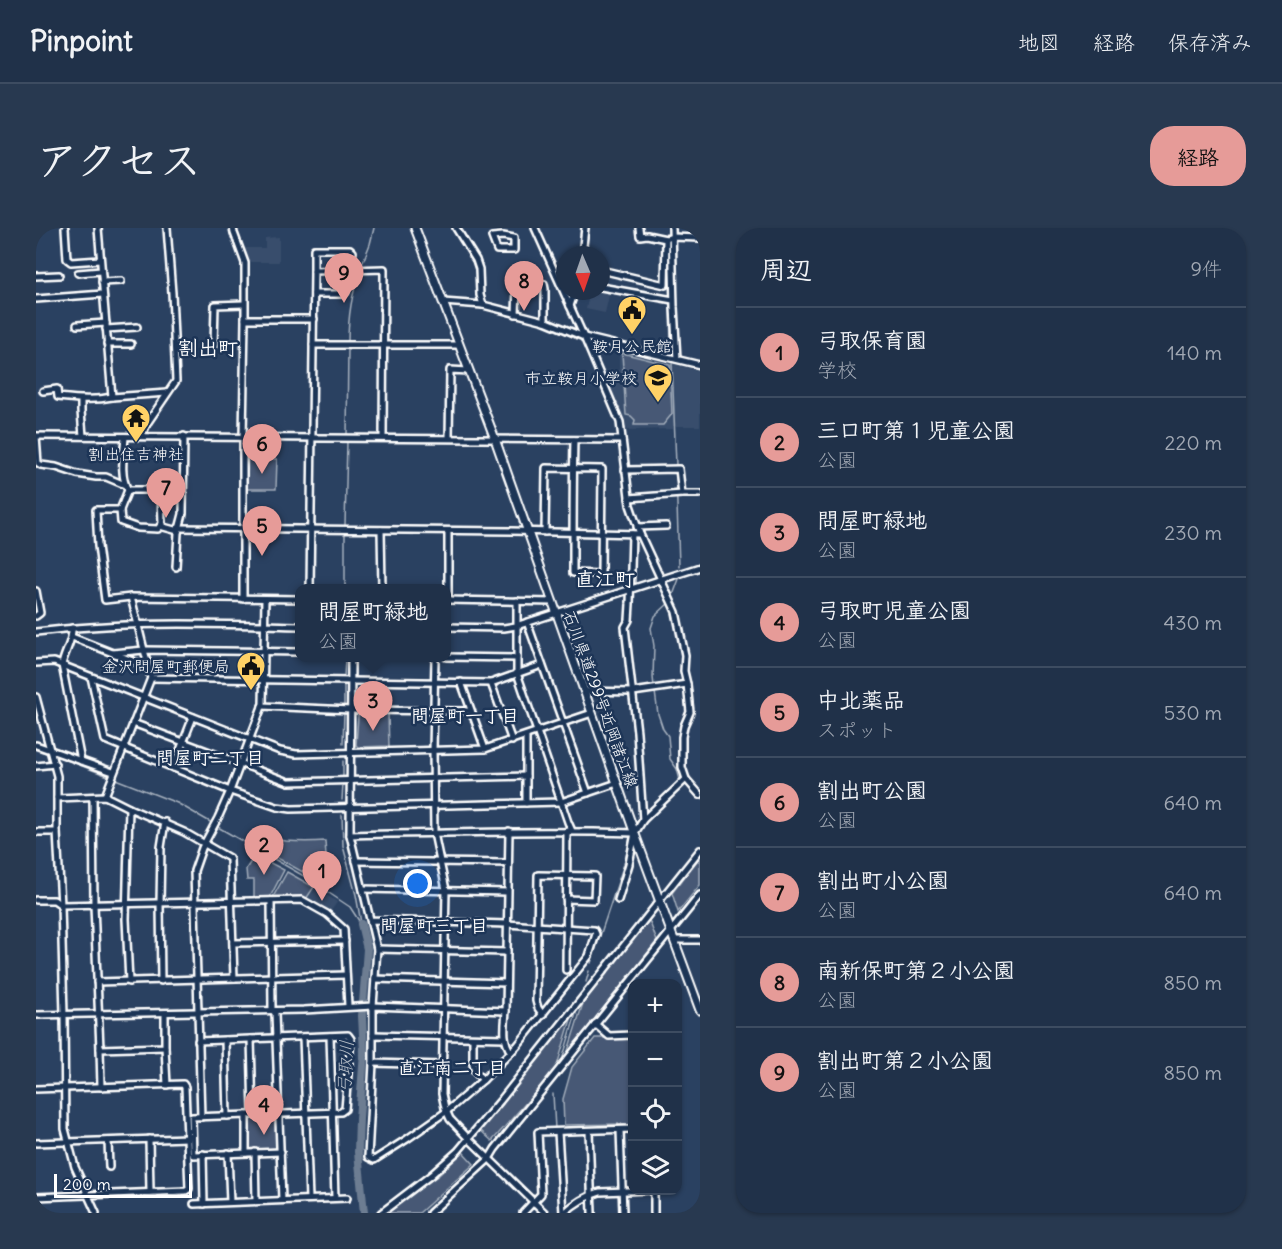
<!DOCTYPE html>
<html lang="ja">
<head>
<meta charset="utf-8">
<style>
	body { margin:0; font-family:Delius,"Klee One",sans-serif; background:#283950; color:#f1f3f6 }
	.controls { position:absolute; right:18px; bottom:18px; display:grid; overflow:hidden; border-radius:12px; box-shadow:0 2px 4px #0004 }
	.controls button { width:54px; height:54px; display:grid; place-items:center; padding:0; border:0; border-bottom:2px solid #3d4c61; background:#203149; color:#f1f3f6; font:30px sans-serif }
	.compass { position:absolute; left:520px; top:18px; width:54px; height:54px; border-radius:50%; background:#203149; box-shadow:0 2px 4px #0004; rotate:178deg }
	.scale { position:absolute; left:18px; bottom:15px; width:138px; box-sizing:border-box; padding-left:6px; border:3px solid #fff; border-top:0; font-size:16px; line-height:21px; white-space:nowrap; color:#fff; -webkit-text-stroke:4px #1d3557; paint-order:stroke }
	.you { position:absolute; left:382px; top:656px; width:21px; height:21px; margin:-15px; border:4px solid #fff; border-radius:50%; background:#1a73e8; box-shadow:0 0 0 9px #1a73e833 }
	.badge { display:grid; place-items:center; width:39px; height:39px; border-radius:50%; background:#e69b98; color:#111; font-size:20px; font-weight:700 }
	.pin { position:absolute; translate:-50% -50px; filter:drop-shadow(0 2px 3px #0008) }
	.pin::after { content:''; position:absolute; top:32px; width:21px; height:18px; background:inherit; clip-path:polygon(0 0,100% 0,50% 100%) }
	.popup { position:absolute; left:259px; top:356px; width:156px; height:78px; box-sizing:border-box; display:grid; place-content:center; border-radius:12px; background:#203149; filter:drop-shadow(0 2px 4px #0005); font-size:20px; white-space:nowrap; color:#a2a9b4 }
	.popup b { font-size:22px; color:#f1f3f6 }
	.popup::after { content:''; position:absolute; left:50%; top:100%; margin-left:-12px; border:12px solid transparent; border-top-color:#203149 }
	.list { margin:0; padding:0; list-style:none }
	h2 { display:flex; justify-content:space-between; align-items:center; height:78px; margin:0; padding:0 24px; font-size:26px }
	h2 small { font-size:20px; font-weight:400; color:#a2a9b4 }
	.list li { display:grid; grid-template-columns:39px 1fr auto; gap:18px; align-items:center; box-sizing:border-box; height:90px; padding:0 24px; border-top:2px solid #3d4c61 }
	.list b { display:block; font-size:22px; white-space:nowrap }
	.list p { margin:0; font-size:20px; white-space:nowrap; color:#a2a9b4 }
	.list em { font-size:20px; font-style:normal; color:#a2a9b4 }
	.icon { flex:none; width:33px; height:33px; fill:none; stroke:currentColor; stroke-width:2; stroke-linecap:round; stroke-linejoin:round }
	.map { position:relative; flex:none; width:664px; height:985px; overflow:hidden; border-radius:24px }
	header { display:flex; align-items:center; gap:36px; box-sizing:border-box; height:84px; padding:0 30px; background:#203149; border-bottom:2px solid #3d4c61 }
	header strong { font-size:28px }
	nav { display:flex; gap:33px; margin-inline-start:auto; font-size:21px }
	.intro { display:flex; align-items:center; justify-content:space-between; box-sizing:border-box; height:144px; padding:0 36px }
	h1 { margin:0; font-size:42px }
	.button { padding:15px 27px; border-radius:24px; background:#e69b98; color:#111; font-size:21px; font-weight:700 }
	main { display:flex; gap:36px; padding:0 36px }
	aside { flex:1; background:#203149; border-radius:24px; box-shadow:0 2px 4px #0004 }
	.map>svg:first-child { display:block }
	.built { fill:#394e6c }
	.green { fill:#465975; stroke:#a2acba; stroke-width:1.5 }
	.lines { fill:none; stroke-linecap:round; stroke-linejoin:round }
	.stream { stroke:#a7b1be; stroke-width:1.5 }
	.river { stroke:#6d7d92; stroke-width:8 }
	.minor-casing { stroke:#fff; stroke-width:10 }
	.major-casing { stroke:#fff; stroke-width:11 }
	.minor { stroke:#1d3557; stroke-width:5 }
	.major { stroke:#1d3557; stroke-width:7 }
	.labels { text-anchor:middle; dominant-baseline:central; stroke-width:5; stroke-linejoin:round; paint-order:stroke }
	.poi-label { font-size:16px; fill:#fff; stroke:#1d3557 }
	.street-label { font-size:16px; fill:#fff; stroke:#1d3557 }
	.neighbourhood-label { font-size:18px; font-weight:bold; fill:#fff; stroke:#1d3557 }
	.water-label { font-size:18px; font-style:italic; fill:#b6bec8; stroke:#1d3557 }
	.quarter-label { font-size:20px; font-weight:bold; fill:#fff; stroke:#1d3557 }
</style>
</head>
<body>
<header>
<strong>Pinpoint</strong>
<nav><a>地図</a><a>経路</a><a>保存済み</a></nav>
</header>
<div class="intro"><h1>アクセス</h1><a class="button">経路</a></div>
<main>
<div class="map">
<svg width="664" height="985" viewBox="0 0 664 985">
	<rect width="100%" height="100%" fill="#2a4161"/>
	<filter id="ink" filterUnits="userSpaceOnUse"><feTurbulence type="fractalNoise" baseFrequency=".0167" numOctaves="2"/><feDisplacementMap in="SourceGraphic" scale="12" xChannelSelector="R" yChannelSelector="G"/><feConvolveMatrix kernelMatrix="1 2 1 2 8 2 1 2 1" color-interpolation-filters="sRGB"/></filter>
	<g filter="url(#ink)">
		<!-- built -->
		<g class="built">
			<path d="M243 9V34H212L207 20H229V10Z"/>
			<path d="M565 62 574 63 569 85 550 81 554 63H565Z"/>
			<path d="M583 123 664 143V198H637V201L588 202V193L571 157V142H583Z"/>
			<path d="M279 660 301 674 293 686 270 672Z"/>
		</g>
		<!-- green -->
		<g class="green">
			<path d="M586 125 634 137 636 186 627 197H598L599 192 595 188 590 187Z"/>
			<path d="M215 211H233L232 231H241L240 261H211L212 214Z"/>
			<path d="M324 485 352 486 353 518 322 519 320 517 322 488Z"/>
			<path d="M222 608C232 608 240 612 250 613 263 614 276 614 289 613L292 658 218 617Z"/>
			<path d="M219 627 248 642 234 669 218 670V652H211L210 641Z"/>
			<path d="M664 629V657L642 684 636 665Z"/>
			<path d="M251 644 278 659 270 671 266 669H237Z"/>
			<path d="M613 692 621 713 531 826 548 772Z"/>
			<path d="M536 788 520 841 456 913 444 902Z"/>
			<path d="M559 810H596V899L589 900 588 896 528 897 527 871 536 839Z"/>
			<path d="M216 889H241L243 920 241 922 215 923 213 922V894L214 890Z"/>
			<path d="M427 924 438 936 383 985H349L403 947Z"/>
		</g>
		<g class="lines">
			<!-- stream -->
			<g class="stream">
				<path d="M632 8V0"/>
				<path d="M632 28 634 68"/>
				<path d="M325 39 334 16 338 0"/>
				<path d="M634 73 635 126"/>
				<path d="M312 115C312 90 315 67 324 44"/>
				<path d="M636 136 640 237"/>
				<path d="M311 208 312 120"/>
				<path d="M640 245 643 338"/>
				<path d="M309 298 311 213"/>
				<path d="M309 360V303"/>
				<path d="M636 370 643 351"/>
				<path d="M308 450 309 430"/>
				<path d="M618 459 617 449 618 418 615 400 619 388 633 375"/>
				<path d="M308 480V454"/>
				<path d="M307 516 308 484"/>
				<path d="M0 522 14 526"/>
				<path d="M18 527 141 575 176 595"/>
				<path d="M307 550V533"/>
				<path d="M306 572 307 555"/>
				<path d="M609 586 644 552 641 541 634 531 632 508 627 501 622 486 619 464"/>
				<path d="M306 587 307 618 320 667 325 695"/>
				<path d="M601 593 605 589"/>
				<path d="M180 598 266 647 314 679 325 696"/>
				<path d="M555 735 588 636 593 616 594 608"/>
				<path d="M550 754 553 743"/>
				<path d="M527 829 541 782"/>
				<path d="M517 866 519 901"/>
				<path d="M519 905 524 982"/>
			</g>
			<!-- river -->
			<path class="river" d="M325 696 331 721 326 788 328 825 323 891 322 924 328 985"/>
			<!-- minor casing -->
			<g class="minor-casing">
				<g id="minor">
					<path d="M29 0 31 31 35 34 64 32"/>
					<path d="M62 0 76 169 131 165"/>
					<path d="M197 0 198 5 209 35V91L207 209V371"/>
					<path d="M420 0 440 32 443 41 444 67 447 77"/>
					<path d="M499 0 548 109 584 194 594 277 604 306 640 384 649 427 648 443 651 456 654 484 648 498 646 509V539L650 551 664 567"/>
					<path d="M603 0 604 8 611 7 630 11 636 9 664 10"/>
					<path d="M636 0 638 79 641 131"/>
					<path d="M467 8 478 10V22H461L456 9Z"/>
					<path d="M546 27 549 0"/>
					<path d="M565 42 629 57 630 11"/>
					<path d="M42 45 65 43"/>
					<path d="M0 48 23 47"/>
					<path d="M66 54 85 53"/>
					<path d="M565 59 637 72"/>
					<path d="M278 66H307L310 64 317 24 314 21H278V43"/>
					<path d="M0 71 67 66"/>
					<path d="M407 74 447 77 509 93 548 109 664 137"/>
					<path d="M534 78 539 63"/>
					<path d="M480 86 481 58 486 55 508 56 509 61V93"/>
					<path d="M209 91H278"/>
					<path d="M41 97 70 95"/>
					<path d="M70 101 101 99"/>
					<path d="M71 116H95"/>
					<path d="M178 117 179 77 208 76"/>
					<path d="M277 117H423"/>
					<path d="M7 163 21 161 22 169C41 171 58 173 76 169"/>
					<path d="M45 172V183L47 208"/>
					<path d="M106 207 112 194 140 153 136 65 131 0"/>
					<path d="M0 208 586 212"/>
					<path d="M0 208 2 235 5 237 20 239 41 246 60 249H70L89 257"/>
					<path d="M89 209C88 225 83 247 92 262L84 282H60L62 318 69 372 95 369 264 371"/>
					<path d="M413 210 414 142 433 143"/>
					<path d="M589 242 643 241 646 266"/>
					<path d="M593 270 646 266H664"/>
					<path d="M84 282 85 294 102 300 122 301 126 296 125 262H92"/>
					<path d="M124 298 142 303"/>
					<path d="M601 299 630 298"/>
					<path d="M142 300 475 303 604 306"/>
					<path d="M345 302 346 360"/>
					<path d="M509 304 510 240 566 241 565 346 537 345C537 301 537 256 538 212"/>
					<path d="M596 306 594 376 593 392 589 399 601 504 607 592"/>
					<path d="M140 339 142 305 147 286 148 208"/>
					<path d="M274 360 278 43 348 41 347 209"/>
					<path d="M0 363 4 385 0 388"/>
					<path d="M410 372 517 374"/>
					<path d="M412 372V303"/>
					<path d="M481 373V445L532 594 536 603"/>
					<path d="M491 394 552 565"/>
					<path d="M410 399 468 400 480 398 664 339"/>
					<path d="M36 400C37 413 28 425 26 437L45 533"/>
					<path d="M0 404C88 393 175 396 264 398"/>
					<path d="M36 409 112 439"/>
					<path d="M77 425 108 422 264 424"/>
					<path d="M410 429 481 430"/>
					<path d="M315 430 314 607 341 721 337 778V835L332 929 338 932 371 911 411 883 448 851 481 818 553 728 560 706 558 702 471 696 335 692"/>
					<path d="M399 430 397 522 398 605 410 662 406 866 409 880 414 891 432 910 509 985"/>
					<path d="M0 435 18 434 244 523 260 526 449 521 556 485"/>
					<path d="M55 449 69 512 194 563 241 579 255 581 525 574 581 555"/>
					<path d="M115 450 455 455 506 437"/>
					<path d="M425 454 449 521"/>
					<path d="M455 455 476 513"/>
					<path d="M549 463 597 464 651 456"/>
					<path d="M0 469 21 548V604L25 677 28 787 29 901 39 939 60 985"/>
					<path d="M226 478 315 482 435 483"/>
					<path d="M97 495 253 554 490 548"/>
					<path d="M0 517 77 544"/>
					<path d="M0 538 19 536"/>
					<path d="M137 540 157 489"/>
					<path d="M69 568 115 450 95 369"/>
					<path d="M57 569 58 677 64 821 129 819V785"/>
					<path d="M21 570 69 568 93 580 148 604 193 630 194 632 198 750"/>
					<path d="M490 575V508"/>
					<path d="M0 604H21"/>
					<path d="M314 607C409 605 504 602 599 605"/>
					<path d="M320 633 472 635"/>
					<path d="M327 661 471 664"/>
					<path d="M0 672H18L25 677 266 672 291 686 308 701 312 778"/>
					<path d="M582 672 593 636 599 605 607 592 650 551"/>
					<path d="M235 673 236 782 239 785 246 972"/>
					<path d="M638 712H664"/>
					<path d="M197 715 309 713"/>
					<path d="M341 721 471 724"/>
					<path d="M530 742 531 603"/>
					<path d="M339 751 470 755"/>
					<path d="M125 753 124 676 125 619 129 594"/>
					<path d="M61 754 310 747"/>
					<path d="M93 754 90 691 93 580"/>
					<path d="M470 783C469 797 466 812 475 824"/>
					<path d="M0 787 268 782 337 778 470 783 473 603"/>
					<path d="M507 787 502 780 500 773 502 647 559 648 558 672 530 671"/>
					<path d="M559 796 573 808 596 807"/>
					<path d="M337 807 469 810"/>
					<path d="M294 808 299 970"/>
					<path d="M267 809 273 971"/>
					<path d="M437 810V836L439 844 447 852"/>
					<path d="M215 811 217 887"/>
					<path d="M189 812 191 888"/>
					<path d="M162 813 312 807 315 811 309 881 305 884 156 889 157 927 245 924"/>
					<path d="M129 819 131 857"/>
					<path d="M64 821 65 859"/>
					<path d="M337 835 407 837"/>
					<path d="M0 861 147 856 149 859 153 961 150 963 0 969"/>
					<path d="M210 887V925"/>
					<path d="M165 889 158 643 166 620 182 590 194 563 227 476 229 371"/>
					<path d="M584 902 587 985"/>
					<path d="M553 903 556 985"/>
					<path d="M522 904 527 985"/>
					<path d="M113 911 114 964"/>
					<path d="M72 913 73 939"/>
					<path d="M0 915 152 910"/>
					<path d="M219 924 220 973"/>
					<path d="M192 925 194 974"/>
					<path d="M167 926 168 976"/>
					<path d="M618 962V985"/>
					<path d="M158 976 311 970"/>
					<path d="M345 985 395 947 422 923 464 873 664 622"/>
					<path d="M394 985 453 931 459 921 664 667"/>
					<path d="M487 985 505 966 502 904 596 901"/>
					<path d="M528 985C539 975 550 968 564 964L617 962"/>
				</g>
			</g>
			<!-- major casing -->
			<g class="major-casing">
				<path id="major" d="M379 0 459 211 600 609 664 782"/>
			</g>
			<!-- minor -->
			<use href="#minor" class="minor"/>
			<!-- major -->
			<use href="#major" class="major"/>
		</g>
	</g>
	<!-- icons -->
	<defs>
		<g id="civic-pin" transform="scale(1.5)"><path d="M0 17L-7.5 6A9.5 9.5 0 1 1 7.5 6Z" fill="#ffd166" stroke="#1d3557"/><path d="M-.6-6.5H3V-4.5H.6V-3L4-1V1h2V6H-6V1h2V-1L-.6-3ZM-1.2 2.5V6h2.4V2.5Z" fill="#111"/></g>
		<g id="school-pin" transform="scale(1.5)"><path d="M0 17L-7.5 6A9.5 9.5 0 1 1 7.5 6Z" fill="#ffd166" stroke="#1d3557"/><path d="M0-5L7-2L0 1L-7-2ZM-4 1L0 2.5L4 1V4Q0 6-4 4Z" fill="#111"/></g>
		<g id="temple-pin" transform="scale(1.5)"><path d="M0 17L-7.5 6A9.5 9.5 0 1 1 7.5 6Z" fill="#ffd166" stroke="#1d3557"/><path d="M0-6L5-2H3V0L6.5 2.5H4V6H1.5V3h-3V6H-4V2.5H-6.5L-3 0V-2H-5Z" fill="#111"/></g>
	</defs>
	<g fill-rule="evenodd">
		<use href="#civic-pin" x="596" y="82"/>
		<use href="#school-pin" x="622" y="150"/>
		<use href="#temple-pin" x="100" y="190"/>
		<use href="#civic-pin" x="215" y="438"/>
	</g>
	<g class="labels">
		<!-- poi labels -->
		<g class="poi-label">
			<text x="596" y="118">鞍月公民館</text>
			<text x="601" y="150" text-anchor="end">市立鞍月小学校</text>
			<text x="100" y="226">割出住吉神社</text>
			<text x="194" y="438" text-anchor="end">金沢問屋町郵便局</text>
		</g>
		<!-- street labels -->
		<g class="street-label">
			<text transform="translate(565 471) rotate(70)">石川県道299号近岡諸江線</text>
		</g>
		<!-- neighbourhood labels -->
		<g class="neighbourhood-label">
			<text x="429" y="487">問屋町一丁目</text>
			<text x="174" y="529">問屋町二丁目</text>
			<text x="398" y="697">問屋町三丁目</text>
			<text x="416" y="839">直江南二丁目</text>
		</g>
		<!-- water labels -->
		<g class="water-label">
			<text transform="translate(309 839) rotate(-87)">弓取川</text>
		</g>
		<!-- quarter labels -->
		<g class="quarter-label">
			<text x="172" y="119">割出町</text>
			<text x="569" y="350">直江町</text>
		</g>
	</g>
</svg>
<div class="controls">
<button>+</button>
<button>−</button>
<button><svg class="icon" aria-label="locate" viewBox="0 0 24 24"><circle cx="12" cy="12" r="6"/><path d="M12 2v4M12 18v4M2 12h4M18 12h4"/></svg></button>
<button><svg class="icon" aria-label="layers" viewBox="0 0 24 24"><path d="M12 4l9 5-9 5-9-5zM3 14l9 5 9-5"/></svg></button>
</div>
<svg class="compass" viewBox="-18 -18 36 36"><path d="M0-13l5 13h-10z" fill="#e53935"/><path d="M0 13l5-13h-10z" fill="#a2a9b4"/></svg>
<div class="scale">200 m</div>
<div class="you"></div>
<div class="pin badge" style="left:286px;top:673px">1</div>
<div class="pin badge" style="left:228px;top:647px">2</div>
<div class="pin badge" style="left:337px;top:503px">3</div>
<div class="popup"><b>問屋町緑地</b>公園</div>
<div class="pin badge" style="left:228px;top:907px">4</div>
<div class="pin badge" style="left:226px;top:328px">5</div>
<div class="pin badge" style="left:226px;top:246px">6</div>
<div class="pin badge" style="left:130px;top:290px">7</div>
<div class="pin badge" style="left:488px;top:83px">8</div>
<div class="pin badge" style="left:308px;top:75px">9</div>
</div>
<aside>
<h2>周辺<small>9件</small></h2>
<ul class="list">
<li><span class="badge">1</span><div><b>弓取保育園</b><p>学校</p></div><em>140 m</em></li>
<li><span class="badge">2</span><div><b>三口町第１児童公園</b><p>公園</p></div><em>220 m</em></li>
<li><span class="badge">3</span><div><b>問屋町緑地</b><p>公園</p></div><em>230 m</em></li>
<li><span class="badge">4</span><div><b>弓取町児童公園</b><p>公園</p></div><em>430 m</em></li>
<li><span class="badge">5</span><div><b>中北薬品</b><p>スポット</p></div><em>530 m</em></li>
<li><span class="badge">6</span><div><b>割出町公園</b><p>公園</p></div><em>640 m</em></li>
<li><span class="badge">7</span><div><b>割出町小公園</b><p>公園</p></div><em>640 m</em></li>
<li><span class="badge">8</span><div><b>南新保町第２小公園</b><p>公園</p></div><em>850 m</em></li>
<li><span class="badge">9</span><div><b>割出町第２小公園</b><p>公園</p></div><em>850 m</em></li>
</ul>
</aside>
</main>
</body>
</html>
